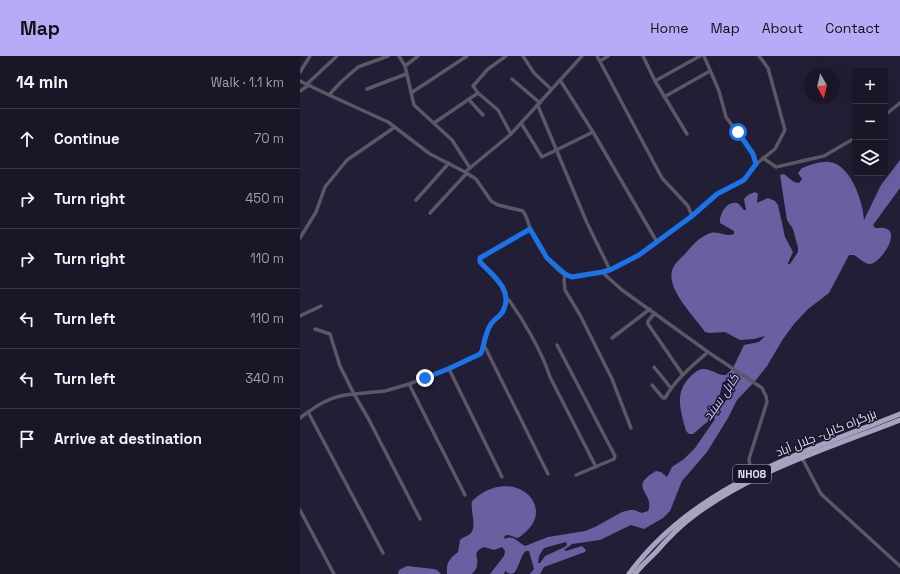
<!DOCTYPE html>
<html lang="en">
<head>
<meta charset="utf-8">
<style>
	body { margin:0; font-family:"Space Grotesk",Cairo,sans-serif; background:#272334; color:#f1f3f6 }
	.controls { position:absolute; right:12px; top:12px; display:grid; overflow:hidden; border-radius:4px; box-shadow:0 4px 16px #0002 }
	.controls button { width:36px; height:36px; display:grid; place-items:center; padding:0; border:0; border-bottom:1px solid #383545; background:#1a1628; color:#f1f3f6; font:20px sans-serif }
	.compass { position:absolute; left:504px; top:12px; width:36px; height:36px; border-radius:50%; background:#1a1628; box-shadow:0 4px 16px #0002; rotate:172deg }
	.stop { position:absolute; width:12px; height:12px; margin:-9px; border:3px solid #1a73e8; border-radius:50%; background:#fff }
	.stop.end { background:#1a73e8; border-color:#fff; box-shadow:0 1px 4px #0008 }
	.list { margin:0; padding:0; list-style:none }
	h2 { display:flex; justify-content:space-between; align-items:center; height:52px; margin:0; padding:0 16px; font-size:17px }
	h2 small { font-size:13px; font-weight:400; color:#9f9fa8 }
	.list li { display:grid; grid-template-columns:26px 1fr auto; gap:12px; align-items:center; box-sizing:border-box; height:60px; padding:0 16px; border-top:1px solid #383545 }
	.list b { display:block; font-size:15px; white-space:nowrap }
	.list em { font-size:13px; font-style:normal; color:#9f9fa8 }
	.icon { flex:none; width:22px; height:22px; fill:none; stroke:currentColor; stroke-width:2; stroke-linecap:round; stroke-linejoin:round }
	.map { position:relative; flex:none; width:600px; height:518px; overflow:hidden }
	header { display:flex; align-items:center; gap:24px; box-sizing:border-box; height:56px; padding:0 20px; background:#b7abf8; color:#111 }
	header strong { font-size:19px }
	nav { display:flex; gap:22px; margin-inline-start:auto; font-size:14px }
	main { display:flex }
	aside { flex:1; background:#1a1628 }
	.map>svg:first-child { display:block }
	.water { fill:#6a5fa1; fill-rule:evenodd }
	.lines { fill:none; stroke-linecap:round; stroke-linejoin:round }
	.minor { stroke:#595864; stroke-width:3.5 }
	.highway { stroke:#a6a3c1; stroke-width:5 }
	.route { stroke:#1a73e8; stroke-width:5 }
	.labels { text-anchor:middle; dominant-baseline:central; stroke-width:3; stroke-linejoin:round; paint-order:stroke }
	.shield { fill:#19142b; stroke:#a6a3b5; stroke-width:1 }
	.shield-label { font-size:11px; font-weight:bold; fill:#e2e0f0 }
	.street-label { font-size:12px; fill:#e2e0f0; stroke:#19142b }
	.water-label { font-size:13px; font-style:italic; fill:#cbc4fd; stroke:#19142b }
</style>
</head>
<body>
<header>
<strong>Map</strong>
<nav><a>Home</a><a>Map</a><a>About</a><a>Contact</a></nav>
</header>
<main>
<aside>
<h2>14 min<small>Walk · 1.1 km</small></h2>
<ul class="list">
<li><svg class="icon" aria-label="ahead" viewBox="0 0 24 24"><path d="M12 20V5M6 11l6-6 6 6"/></svg><div><b>Continue</b></div><em>70 m</em></li>
<li><svg class="icon" aria-label="right" viewBox="0 0 24 24"><path d="M7 20v-9h11M14 6l5 5-5 5"/></svg><div><b>Turn right</b></div><em>450 m</em></li>
<li><svg class="icon" aria-label="right" viewBox="0 0 24 24"><path d="M7 20v-9h11M14 6l5 5-5 5"/></svg><div><b>Turn right</b></div><em>110 m</em></li>
<li><svg class="icon" aria-label="left" viewBox="0 0 24 24"><path d="M17 20v-9H6M10 6l-5 5 5 5"/></svg><div><b>Turn left</b></div><em>110 m</em></li>
<li><svg class="icon" aria-label="left" viewBox="0 0 24 24"><path d="M17 20v-9H6M10 6l-5 5 5 5"/></svg><div><b>Turn left</b></div><em>340 m</em></li>
<li><svg class="icon" aria-label="arrive" viewBox="0 0 24 24"><path d="M6 21V4h12l-3 4 3 4H6"/></svg><div><b>Arrive at destination</b></div></li>
</ul>
</aside>
<div class="map">
<svg width="600" height="518" viewBox="0 0 600 518">
	<rect width="100%" height="100%" fill="#221e35"/>
	<!-- water -->
	<g class="water">
		<path d="M600 104V132L573 169 575 172C579 172 583 171 587 173 600 179 579 208 570 208 565 208 559 202 554 199H549L529 237 508 253 494 268 483 283 467 310 456 324 437 344 428 362 407 396 382 425 370 455 363 462 344 473 331 469 300 484 272 488 264 494 266 495 282 490 286 494 285 496 244 511 240 518H230L234 513 229 495H226C220 500 220 510 214 517L210 518 205 515 204 518H190L204 500 205 495 202 491 194 494 184 491C171 497 179 499 177 509 177 513 174 515 172 518H147C146 507 149 503 158 496L160 484C163 481 168 480 171 477 177 469 170 454 172 445 212 406 264 453 218 482 213 482 208 476 204 481L205 483C213 478 218 486 225 490L248 481 285 475 295 471 322 456 330 454H334L342 457 348 455C356 437 326 432 356 415L361 416 367 421 372 411 384 403 395 392 415 363 413 361 393 378H389L386 375C381 356 374 338 389 322 393 318 397 314 402 313 411 312 418 320 426 319L433 312 444 289 459 286 465 280 454 283 440 284 425 276 410 277 405 276C395 261 364 232 373 212 375 207 381 202 385 198 392 190 398 182 408 178 418 173 426 182 434 178V175L420 167C419 159 426 145 437 147 440 148 442 152 444 154H446L444 143 448 139 455 136 458 138 457 147 468 142 475 145 478 149 485 181 493 196 488 207V208H490L498 196V192L493 173 487 164 480 119 484 118 494 126 499 127 502 123 498 117 502 112C510 109 521 105 529 106 551 108 563 146 564 164L581 129ZM427 324 431 329 432 338 422 349 418 347V345L423 326ZM266 486 267 489 265 491 245 500 240 507H238L239 500 244 492Z"/>
		<path d="M107 510 134 513 137 514 141 518H98L99 514Z"/>
	</g>
	<g class="lines">
		<!-- minor -->
		<g class="minor">
			<path d="M99 0 105 10 114 49 152 84 170 112"/>
			<path d="M206 0 188 13 173 30 178 37 198 54 211 78"/>
			<path d="M223 0 234 17 251 33"/>
			<path d="M297 0 362 122 388 150 392 160"/>
			<path d="M343 0 355 25 387 78"/>
			<path d="M404 0 419 35 426 61 453 98 456 108"/>
			<path d="M300 5 308 0"/>
			<path d="M105 10 118 0"/>
			<path d="M0 16 10 0"/>
			<path d="M212 23 240 47"/>
			<path d="M260 24 293 76 357 186"/>
			<path d="M0 25 29 39 88 66 130 98 165 116 176 123 191 145 198 149 223 155C227 161 228 166 230 172 235 186 255 219 272 221 280 221 294 217 302 216L322 234 408 296 462 332 466 340 467 346 449 403 450 411 452 418"/>
			<path d="M355 25 400 0"/>
			<path d="M7 28 37 0"/>
			<path d="M67 33 106 18"/>
			<path d="M0 35 9 29"/>
			<path d="M111 37 167 0"/>
			<path d="M29 39 41 26 58 11 88 0"/>
			<path d="M364 41 410 15"/>
			<path d="M168 43 183 59"/>
			<path d="M238 50 287 167 310 214"/>
			<path d="M585 59 600 47"/>
			<path d="M134 67 178 37"/>
			<path d="M221 67 242 101 293 76"/>
			<path d="M463 102 476 111 524 100 555 82"/>
			<path d="M165 116 211 78 282 0"/>
			<path d="M116 144 149 107"/>
			<path d="M130 157 167 117"/>
			<path d="M0 182 16 156 25 131 47 104 95 71"/>
			<path d="M302 216 310 214 339 199 392 160 417 138 444 124 456 108 475 93 485 74 468 12 459 0"/>
			<path d="M265 218 264 224 265 234 280 259 312 323 331 372"/>
			<path d="M207 244C202 226 192 219 180 206V202L230 173"/>
			<path d="M355 257 348 265V268L383 319"/>
			<path d="M0 260 21 250"/>
			<path d="M15 273 30 278 40 310 54 338 85 335 109 328 149 313 180 298 182 295 190 269 203 255 206 245 209 244C224 265 242 296 250 321L296 411"/>
			<path d="M312 282 350 253"/>
			<path d="M184 289 248 418"/>
			<path d="M257 289 315 400 314 403 276 419"/>
			<path d="M354 311 371 332"/>
			<path d="M149 313 202 421"/>
			<path d="M109 328 165 439"/>
			<path d="M352 329 363 342H365C376 323 392 310 408 296"/>
			<path d="M8 356 83 497"/>
			<path d="M0 362C17 349 32 339 54 338L68 362 120 463"/>
			<path d="M502 402 521 438 600 510"/>
			<path d="M0 454 34 518"/>
		</g>
		<!-- highway -->
		<g class="highway">
			<path d="M329 518C394 429 502 397 600 358"/>
			<path d="M335 518C341 510 349 503 356 496 368 482 381 469 396 458 456 414 531 391 600 364"/>
		</g>
	</g>
	<g class="lines">
		<!-- route -->
		<path class="route" d="M125 322 148 313 180 298 182 295C184 287 186 275 191 268 194 263 201 260 203 255 214 234 193 220 180 206V202L230 173 247 202 265 218 272 221 302 216 310 214 339 199 392 160 417 138 444 124 456 108 453 98 438 76"/>
	</g>
	<g class="labels">
		<!-- shield labels -->
		<rect class="shield" x="433" y="409" width="38" height="18" rx="3"/>
		<g class="shield-label">
			<text x="452" y="418">NH08</text>
		</g>
		<!-- street labels -->
		<g class="street-label">
			<text transform="translate(526 377) rotate(-22)">بزرگراه کابل- جلال آباد</text>
		</g>
		<!-- water labels -->
		<g class="water-label">
			<text transform="translate(421 341) rotate(-56)">کابل سيند</text>
		</g>
	</g>
</svg>
<div class="controls">
<button>+</button>
<button>−</button>
<button><svg class="icon" aria-label="layers" viewBox="0 0 24 24"><path d="M12 4l9 5-9 5-9-5zM3 14l9 5 9-5"/></svg></button>
</div>
<svg class="compass" viewBox="-18 -18 36 36"><path d="M0-13l5 13h-10z" fill="#e53935"/><path d="M0 13l5-13h-10z" fill="#9f9fa8"/></svg>
<div class="stop" style="left:438px;top:76px"></div>
<div class="stop end" style="left:125px;top:322px"></div>
</div>
</main>
</body>
</html>
